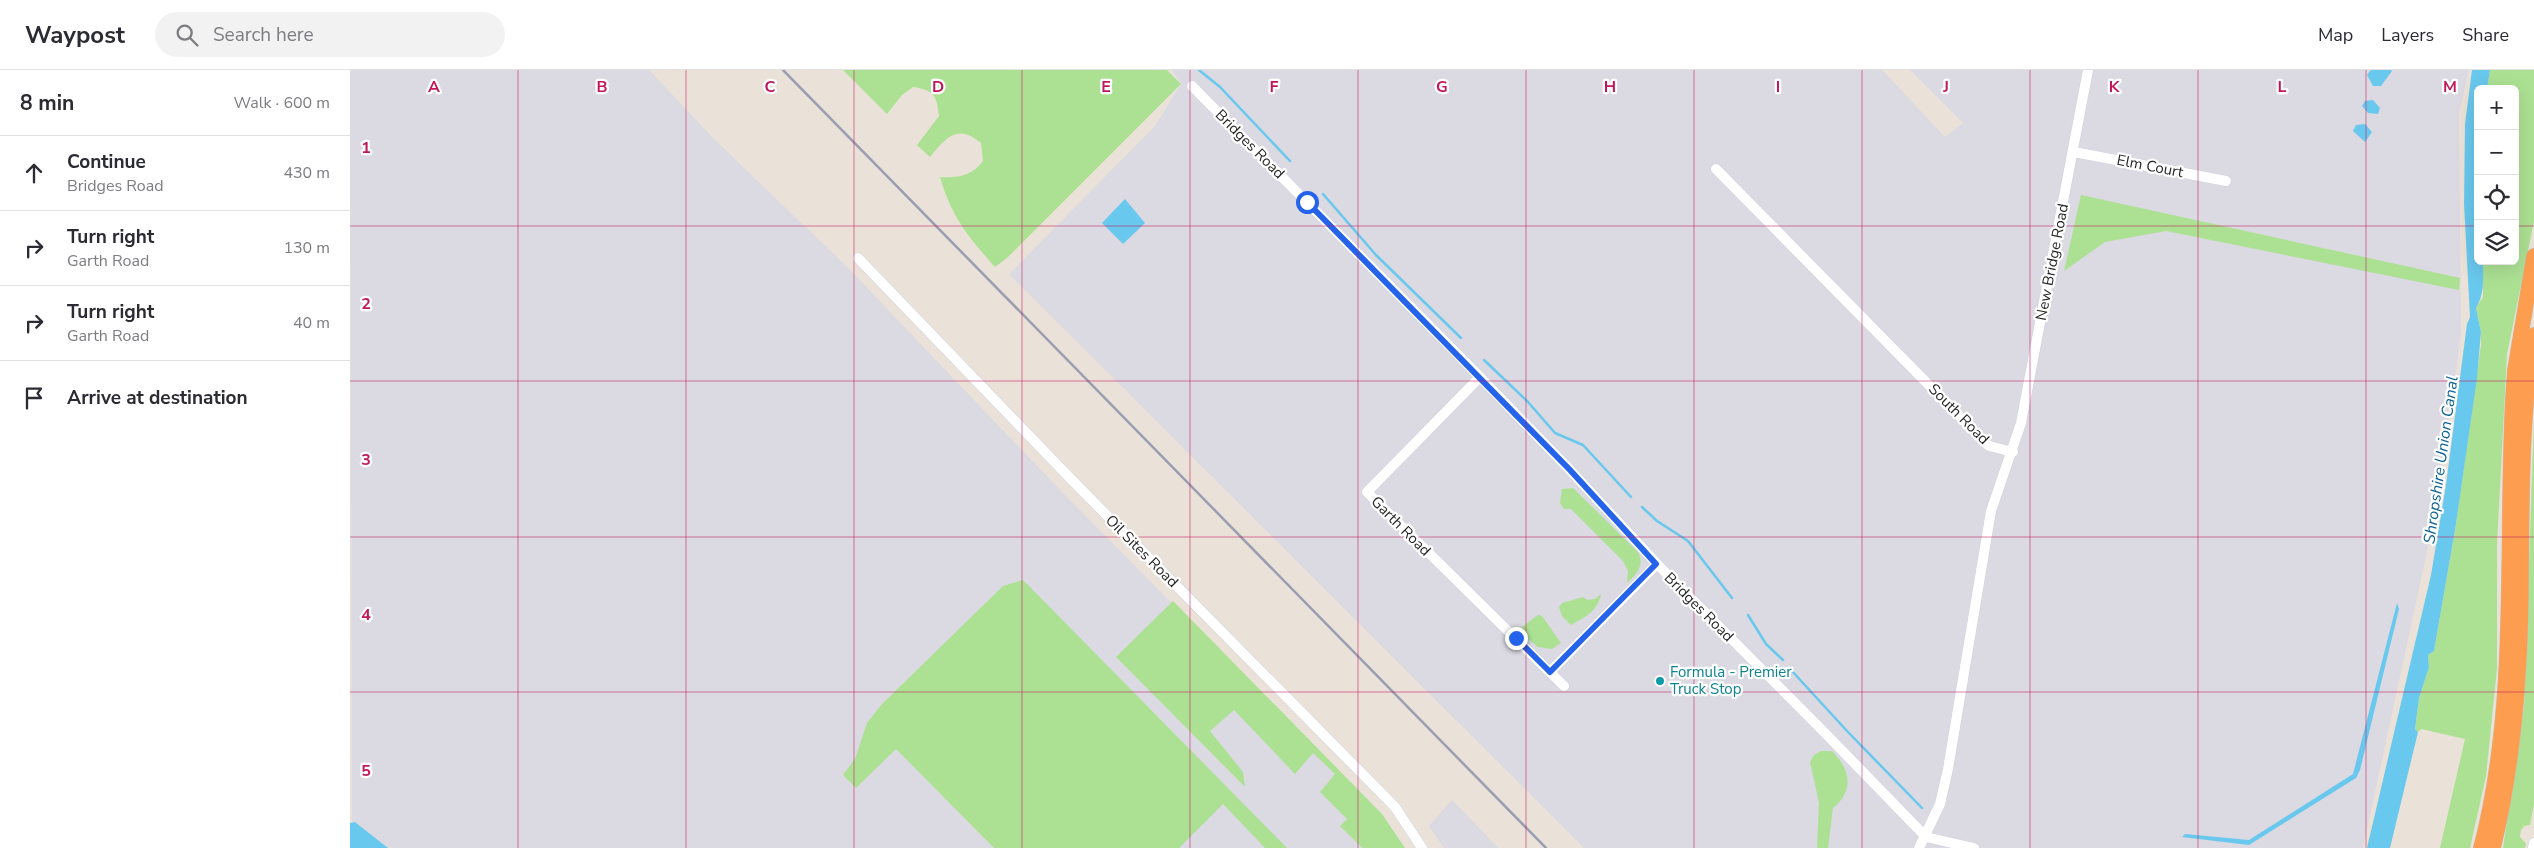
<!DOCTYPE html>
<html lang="en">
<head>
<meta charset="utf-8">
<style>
	body { margin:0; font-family:"Nunito Sans",sans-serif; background:#f2f2f3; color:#2b2b33 }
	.controls { position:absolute; right:15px; top:15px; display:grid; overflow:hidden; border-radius:8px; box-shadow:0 5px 20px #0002 }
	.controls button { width:45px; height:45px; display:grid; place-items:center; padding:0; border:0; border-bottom:1px solid #e1e1e2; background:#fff; color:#2b2b33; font:25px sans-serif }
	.stop { position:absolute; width:15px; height:15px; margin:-11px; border:4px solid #2563eb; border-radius:50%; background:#fff }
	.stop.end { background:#2563eb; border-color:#fff; box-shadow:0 1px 5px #0008 }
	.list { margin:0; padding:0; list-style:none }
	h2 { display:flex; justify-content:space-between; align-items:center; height:65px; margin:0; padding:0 20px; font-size:21px }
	h2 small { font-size:16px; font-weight:400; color:#7c7c81 }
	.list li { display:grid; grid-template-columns:32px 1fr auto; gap:15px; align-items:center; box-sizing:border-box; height:75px; padding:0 20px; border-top:1px solid #e1e1e2 }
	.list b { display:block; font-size:19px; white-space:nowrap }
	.list p { margin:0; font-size:16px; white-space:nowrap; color:#7c7c81 }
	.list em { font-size:16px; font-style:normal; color:#7c7c81 }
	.icon { flex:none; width:28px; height:28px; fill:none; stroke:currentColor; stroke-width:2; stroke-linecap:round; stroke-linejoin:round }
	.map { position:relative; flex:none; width:2184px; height:778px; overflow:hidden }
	header { display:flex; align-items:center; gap:30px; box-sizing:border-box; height:70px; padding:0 25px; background:#fff; border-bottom:1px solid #e1e1e2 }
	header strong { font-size:24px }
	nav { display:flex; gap:28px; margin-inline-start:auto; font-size:18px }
	.search { width:350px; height:45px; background:#f2f2f3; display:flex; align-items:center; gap:12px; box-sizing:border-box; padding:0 18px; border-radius:28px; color:#7c7c81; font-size:19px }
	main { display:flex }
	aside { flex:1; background:#fff }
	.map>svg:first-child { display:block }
	.industrial { fill:#dbd9e1 }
	.green { fill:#ace193 }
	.water { fill:#69c8ed }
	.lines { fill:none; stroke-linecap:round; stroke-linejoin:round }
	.stream { stroke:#69c8ed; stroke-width:2.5 }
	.minor-casing { stroke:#cdd0e0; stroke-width:11 }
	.highway-casing { stroke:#c3c3c3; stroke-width:16 }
	.minor { stroke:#fff; stroke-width:10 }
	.highway { stroke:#fd9d4f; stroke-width:15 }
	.rail { stroke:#9b9eb1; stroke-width:2.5 }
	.route { stroke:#2563eb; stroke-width:6 }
	.grid { fill:none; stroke:#c2185b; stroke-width:1; stroke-opacity:0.55 }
	.culture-dot { fill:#0f9aa8; stroke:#fff; stroke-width:2 }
	.labels { text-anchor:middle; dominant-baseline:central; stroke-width:4.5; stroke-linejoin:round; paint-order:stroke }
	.street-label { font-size:15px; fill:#272727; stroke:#fff }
	.culture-label { font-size:15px; fill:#0d838f; stroke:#fff; text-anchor:start }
	.water-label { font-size:16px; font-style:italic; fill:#0d6394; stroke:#fff }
	.grid-label { font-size:16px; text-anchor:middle; font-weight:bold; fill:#c2185b; stroke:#fff; stroke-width:4.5; stroke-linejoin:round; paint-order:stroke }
</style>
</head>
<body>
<header>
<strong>Waypost</strong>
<div class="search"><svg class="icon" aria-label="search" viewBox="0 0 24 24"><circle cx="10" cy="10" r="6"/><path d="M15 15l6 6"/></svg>Search here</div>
<nav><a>Map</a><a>Layers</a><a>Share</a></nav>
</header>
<main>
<aside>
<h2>8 min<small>Walk · 600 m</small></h2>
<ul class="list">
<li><svg class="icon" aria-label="ahead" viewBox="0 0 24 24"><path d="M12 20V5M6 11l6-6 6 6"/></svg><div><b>Continue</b><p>Bridges Road</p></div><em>430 m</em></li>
<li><svg class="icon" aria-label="right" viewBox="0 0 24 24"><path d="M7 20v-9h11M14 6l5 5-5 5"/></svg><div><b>Turn right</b><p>Garth Road</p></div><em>130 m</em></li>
<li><svg class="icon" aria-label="right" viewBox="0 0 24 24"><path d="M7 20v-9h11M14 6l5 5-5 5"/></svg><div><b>Turn right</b><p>Garth Road</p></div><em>40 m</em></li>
<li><svg class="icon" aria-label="arrive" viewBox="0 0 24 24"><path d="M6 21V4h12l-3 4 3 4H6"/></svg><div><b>Arrive at destination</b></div></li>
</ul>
</aside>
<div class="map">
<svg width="2184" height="778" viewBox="0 0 2184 778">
	<rect width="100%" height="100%" fill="#eae2d8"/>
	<!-- industrial -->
	<g class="industrial">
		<path d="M0 0H299L363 68 497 197 711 421 1030 744 1053 778H38L6 752 2 755Z"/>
		<path d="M822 0H1532L1595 67 1613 53 1560 0H2119L2109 43 2111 264 2104 316 2087 435 2013 778H1234L659 204 805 56 831 14Z"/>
		<path d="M1102 730 1148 778H1094L1079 756Z"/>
	</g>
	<!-- green -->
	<g class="green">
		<path d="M493 0H817L831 14 657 188 645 197C619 168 601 146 590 107 608 108 622 106 633 91L631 73C608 54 597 66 580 87L567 75 589 46C587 26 584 20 563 17L552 25 537 44Z"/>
		<path d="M2140 0H2184V151L2157 284 2147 474V599L2136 706 2120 778H2090L2115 669 2071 659 2068 662 2065 659 2069 628 2079 597 2078 585 2084 581 2106 454 2131 275V262L2126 238 2133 227V191H2165V19H2137Z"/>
		<path d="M1731 125 2110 208 2109 220 1816 161 1755 172 1714 201Z"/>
		<path d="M2184 350V734L2180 755 2174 756 2171 760 2170 767 2176 774 2175 778H2153L2174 637Z"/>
		<path d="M1223 418 1288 482C1295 495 1287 504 1277 513L1278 501 1273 491 1221 439H1214L1210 433 1212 419Z"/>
		<path d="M673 510 937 778H915L873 734 829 778H644L546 679 506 718 493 705 505 689 517 653 531 635 653 516Z"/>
		<path d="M1251 524C1248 541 1235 547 1221 555L1212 546 1209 537 1212 533 1233 527 1237 530 1245 529Z"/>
		<path d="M823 531 1032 744 1055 778H1012L990 756 997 749 970 722 985 704 963 683 945 704 884 640 860 661 893 702 895 717 766 587Z"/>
		<path d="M1188 545 1192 546 1211 573 1202 579 1188 577 1171 563 1172 557Z"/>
		<path d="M1471 681H1482C1500 699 1505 720 1483 738L1478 778H1467L1469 733 1460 692 1464 685Z"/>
	</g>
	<!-- water -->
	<g class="water">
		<path d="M2021 0H2041L2042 1 2031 16H2023L2017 5Z"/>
		<path d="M2122 0H2140L2137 19H2128V191H2133C2133 208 2135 223 2126 238L2131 262 2127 308 2106 454 2084 581 2078 585 2079 597 2069 628 2065 659 2068 662 2040 778H2017L2081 505 2096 415 2117 254 2120 247 2114 134 2115 54Z"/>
		<path d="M2023 30 2030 38 2028 44 2018 43 2012 36 2015 31Z"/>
		<path d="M2015 54 2022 62 2015 72 2003 61 2006 55Z"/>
		<path d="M775 129 795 153 773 174 752 153Z"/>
		<path d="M2047 533 2049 539 2010 700 2006 708 1899 775 1832 767 1835 764 1899 770 2003 704Z"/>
		<path d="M5 752 38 778H0V753Z"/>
	</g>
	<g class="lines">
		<!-- stream -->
		<g class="stream">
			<path d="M849 0 870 17 940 91"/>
			<path d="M973 124 1026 185 1111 268"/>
			<path d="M1134 290 1178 332 1205 363 1233 375 1281 427"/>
			<path d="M1292 437 1307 451 1338 471 1382 528"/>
			<path d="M1398 545 1416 574 1433 590"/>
			<path d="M1442 601 1497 661 1572 738"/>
		</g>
		<!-- minor casing -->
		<g class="minor-casing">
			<g id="minor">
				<path d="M842 16 1130 307 1220 400 1307 494 1475 663 1576 767"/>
				<path d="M1724 82 1876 111"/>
				<path d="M1366 99 1639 376 1663 382"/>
				<path d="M508 188 718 406 1045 737 1072 778"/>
				<path d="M1130 307 1017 422 1158 561"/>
				<path d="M1166 569 1214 616"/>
				<path d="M1200 602 1307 494"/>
				<path d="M1576 767 1624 778"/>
				<path d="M1569 778 1590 734 1598 699 1641 441 1671 353 1738 0"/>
				<path d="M2183 778 2184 773"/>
			</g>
		</g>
		<!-- highway casing -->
		<g class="highway-casing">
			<g id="highway">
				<path d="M2131 778C2169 632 2155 477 2163 328L2165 300 2184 186"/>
				<path d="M2143 778C2163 697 2170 610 2171 526 2172 439 2170 351 2184 265"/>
			</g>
		</g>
		<!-- minor -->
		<use href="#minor" class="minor"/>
		<!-- highway -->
		<use href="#highway" class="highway"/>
		<!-- rail -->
		<path class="rail" d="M433 0 1196 778"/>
	</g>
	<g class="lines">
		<!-- route -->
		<path class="route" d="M957 132 1220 400 1306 494 1200 602 1166 568"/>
	</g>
	<!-- grid -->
	<path class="grid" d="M168 0V778M336 0V778M504 0V778M672 0V778M840 0V778M1008 0V778M1176 0V778M1344 0V778M1512 0V778M1680 0V778M1848 0V778M2016 0V778M0 156H2128M2165 156H2184M0 311H2184M0 467H2184M0 622H2184"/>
	<!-- markers -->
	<circle class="culture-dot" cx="1310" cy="611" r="5"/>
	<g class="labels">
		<!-- street labels -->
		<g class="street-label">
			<text transform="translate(900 74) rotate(45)">Bridges Road</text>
			<text transform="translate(1800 96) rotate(11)">Elm Court</text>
			<text transform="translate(1702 192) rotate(-79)">New Bridge Road</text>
			<text transform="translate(1609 344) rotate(45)">South Road</text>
			<text transform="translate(1051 456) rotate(45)">Garth Road</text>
			<text transform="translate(792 481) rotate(45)">Oil Sites Road</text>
			<text transform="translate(1349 537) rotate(45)">Bridges Road</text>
		</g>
		<!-- culture labels -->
		<g class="culture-label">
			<text x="1320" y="602">Formula - Premier<tspan x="1320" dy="17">Truck Stop</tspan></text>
		</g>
		<!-- water labels -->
		<g class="water-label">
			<text transform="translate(2091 390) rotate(-82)">Shropshire Union Canal</text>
		</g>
	</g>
	<g class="grid-label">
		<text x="84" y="22">A</text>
		<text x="252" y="22">B</text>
		<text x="420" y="22">C</text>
		<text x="588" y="22">D</text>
		<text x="756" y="22">E</text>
		<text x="924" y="22">F</text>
		<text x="1092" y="22">G</text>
		<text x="1260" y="22">H</text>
		<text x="1428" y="22">I</text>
		<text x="1596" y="22">J</text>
		<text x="1764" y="22">K</text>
		<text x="1932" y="22">L</text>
		<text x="2100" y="22">M</text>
		<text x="16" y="83">1</text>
		<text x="16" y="239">2</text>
		<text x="16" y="395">3</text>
		<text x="16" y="550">4</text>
		<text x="16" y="706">5</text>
	</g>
</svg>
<div class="controls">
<button>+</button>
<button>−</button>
<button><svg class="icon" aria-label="locate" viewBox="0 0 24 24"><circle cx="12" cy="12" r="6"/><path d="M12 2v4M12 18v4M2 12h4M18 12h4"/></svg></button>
<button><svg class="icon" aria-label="layers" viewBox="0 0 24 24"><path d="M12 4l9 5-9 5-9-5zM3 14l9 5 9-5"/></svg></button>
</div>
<div class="stop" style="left:957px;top:132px"></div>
<div class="stop end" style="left:1166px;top:568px"></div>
</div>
</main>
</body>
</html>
